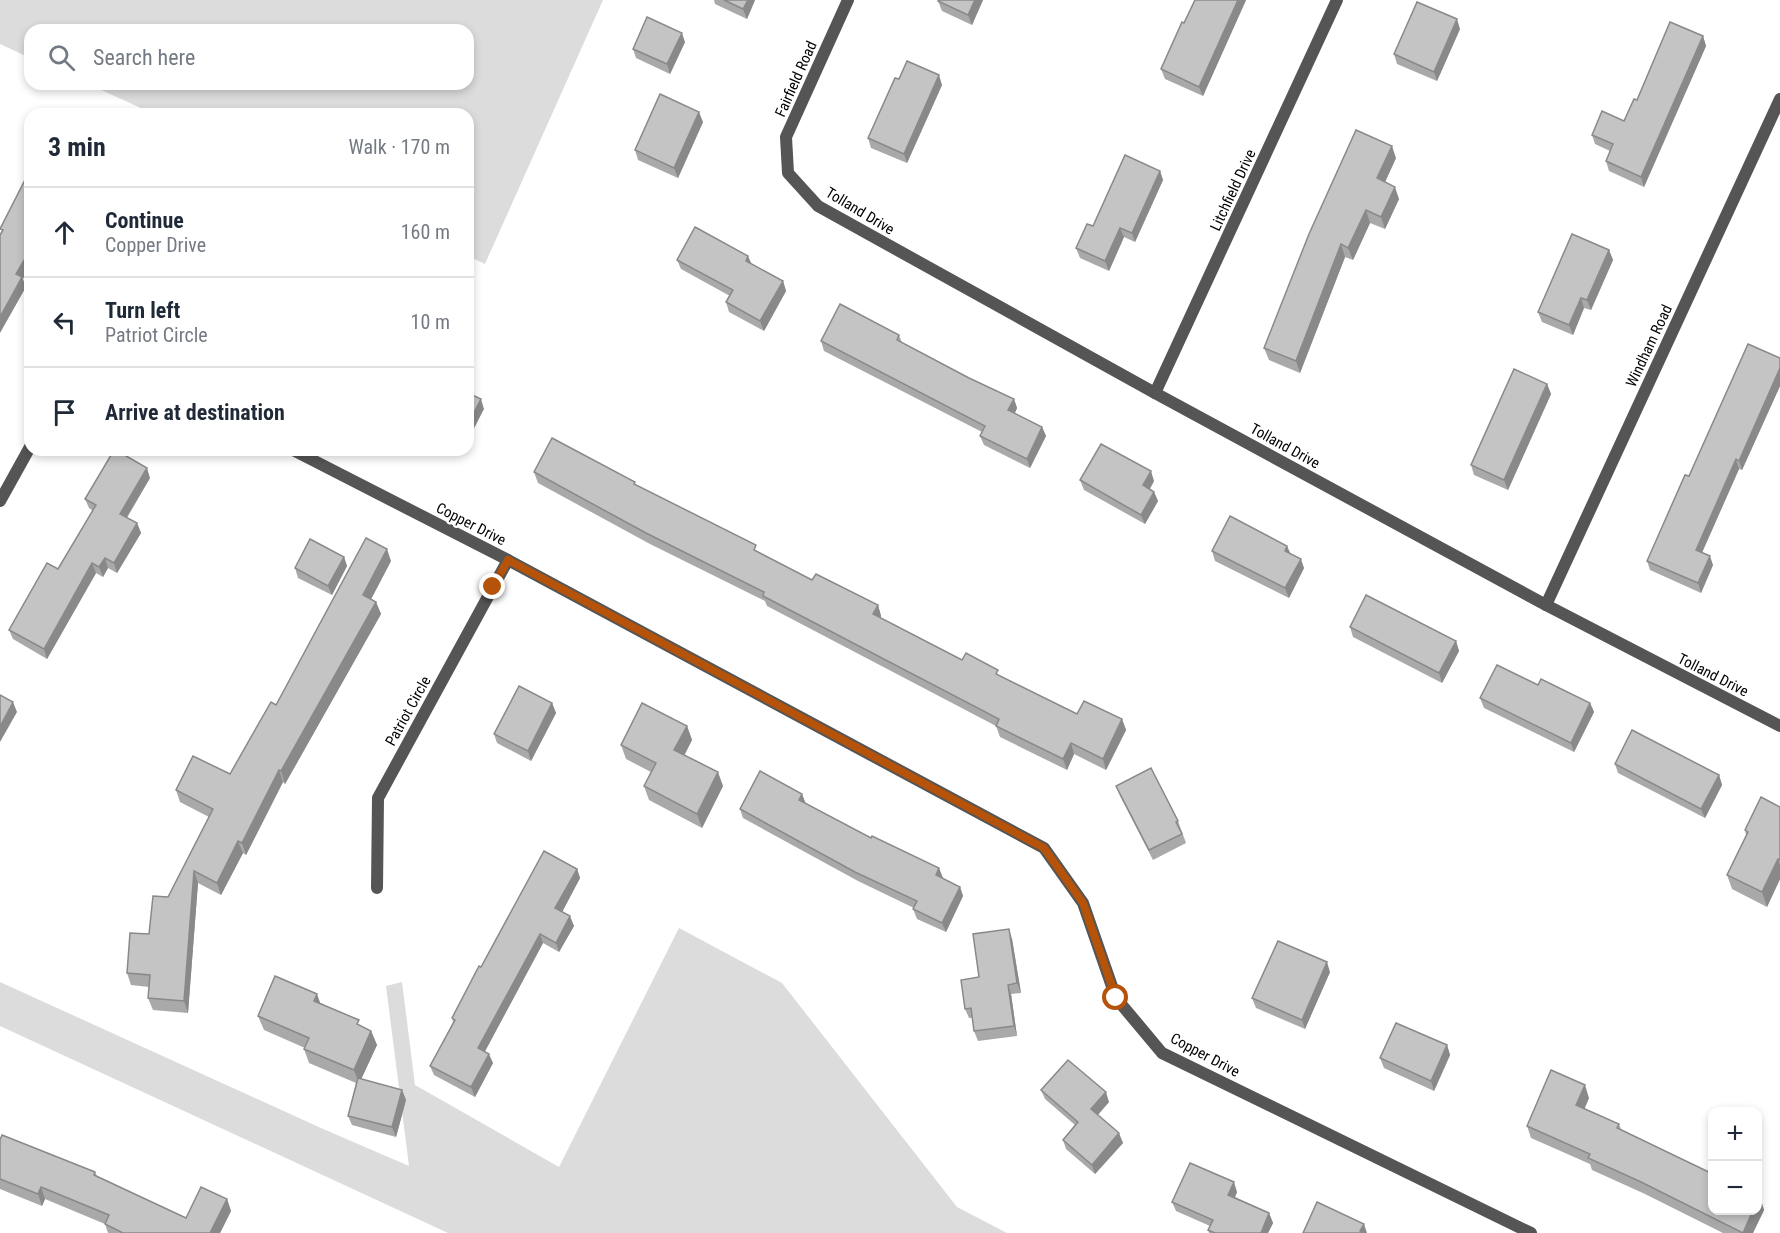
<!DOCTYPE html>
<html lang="en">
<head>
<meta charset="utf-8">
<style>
	body { margin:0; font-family:"Roboto Condensed",sans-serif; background:#f2f2f3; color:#1f2937 }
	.controls { position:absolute; right:18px; bottom:18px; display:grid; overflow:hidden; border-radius:12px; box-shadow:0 3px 9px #0003 }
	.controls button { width:54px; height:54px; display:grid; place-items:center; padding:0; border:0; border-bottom:2px solid #e0e1e3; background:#fff; color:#1f2937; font:30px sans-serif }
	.stop { position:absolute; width:18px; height:18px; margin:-14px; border:4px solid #b45309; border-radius:50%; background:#fff }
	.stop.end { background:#b45309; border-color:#fff; box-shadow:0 2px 6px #0008 }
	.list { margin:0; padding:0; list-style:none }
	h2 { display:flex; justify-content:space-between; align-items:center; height:78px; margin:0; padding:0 24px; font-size:26px }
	h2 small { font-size:20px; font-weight:400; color:#747a83 }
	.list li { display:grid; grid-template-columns:39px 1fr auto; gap:18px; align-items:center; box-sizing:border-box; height:90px; padding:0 24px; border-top:2px solid #e0e1e3 }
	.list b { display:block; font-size:22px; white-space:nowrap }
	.list p { margin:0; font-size:20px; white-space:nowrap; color:#747a83 }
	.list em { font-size:20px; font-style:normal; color:#747a83 }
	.icon { flex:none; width:33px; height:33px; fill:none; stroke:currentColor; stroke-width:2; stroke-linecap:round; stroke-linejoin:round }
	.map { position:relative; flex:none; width:1780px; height:1233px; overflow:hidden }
	.search { position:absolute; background:#fff; box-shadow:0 3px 9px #0003; left:24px; top:24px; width:450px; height:66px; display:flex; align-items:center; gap:15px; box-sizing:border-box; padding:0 21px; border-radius:18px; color:#747a83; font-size:22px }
	.panel { position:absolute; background:#fff; box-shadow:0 3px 9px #0003; left:24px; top:108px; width:450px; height:348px; border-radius:18px }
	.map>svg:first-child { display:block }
	.green { fill:#dcdcdc }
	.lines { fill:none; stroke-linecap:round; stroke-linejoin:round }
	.street { stroke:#555; stroke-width:12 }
	.wall { fill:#a9a9a9 }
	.shaded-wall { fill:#898989 }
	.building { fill:#c4c4c4; stroke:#898989; stroke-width:1.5 }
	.route { stroke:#b45309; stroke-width:8 }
	.labels { text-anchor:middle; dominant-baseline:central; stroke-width:4.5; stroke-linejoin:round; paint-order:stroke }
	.street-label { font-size:15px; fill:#000; stroke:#fff }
</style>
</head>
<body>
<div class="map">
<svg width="1780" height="1233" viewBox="0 0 1780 1233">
	<rect width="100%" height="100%" fill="#fff"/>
	<!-- green -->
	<g class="green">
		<path d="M0 0H603L485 264 468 256V114H154L88 84H468V30H30V58L0 44Z"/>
		<path d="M679 928 782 983 957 1207 1007 1233H448L0 1026V982L321 1128 409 1166 386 986 402 982 415 1085 559 1167Z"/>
	</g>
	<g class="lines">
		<!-- street -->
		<g class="street">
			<path d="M848 0 786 137 788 173 818 206 1155 393 1546 605 1780 726"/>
			<path d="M1155 393 1337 0"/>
			<path d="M293 450 508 560 1044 848 1083 903 1116 998 1162 1053 1531 1233"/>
			<path d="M0 501 30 447"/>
			<path d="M1546 605 1780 99"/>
			<path d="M377 888 378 798 508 560"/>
		</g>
	</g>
	<!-- wall -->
	<g class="wall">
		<path d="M714 0H755L747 19 715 4Z"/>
		<path d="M939 0H983L972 25 942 11 938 1Z"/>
		<path d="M1195 0H1246L1203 96 1165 79 1161 69Z"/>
		<path d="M1460 29 1437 81 1397 64 1394 54Z"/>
		<path d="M1703 36 1706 46 1644 187 1609 171 1606 161 1610 151 1595 144 1592 135 1624 121 1637 100Z"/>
		<path d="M685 42 670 74 636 58 633 49Z"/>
		<path d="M899 79 942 85 907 163 871 148 868 138Z"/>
		<path d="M703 122 678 178 638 160 635 150Z"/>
		<path d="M1396 158 1385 182 1399 199 1385 229 1370 223 1353 260 1345 257 1300 373 1269 360 1264 348Z"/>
		<path d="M1160 171 1163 180 1135 242 1124 237 1109 271 1080 258 1076 248 1093 226Z"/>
		<path d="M1609 250 1613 260 1591 310 1584 308 1573 335 1542 322 1538 312Z"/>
		<path d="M677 260 752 264 783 281 786 291 764 331 729 312 726 302 730 296 681 269Z"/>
		<path d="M899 335 902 343 969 378 1014 399 1017 408 1015 413 1042 427 1046 436 1030 468 984 445 980 436 982 432 824 351 821 341Z"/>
		<path d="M1780 358V386L1742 470 1739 469 1702 553 1713 565 1701 593 1650 570 1647 561 1689 476Z"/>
		<path d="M1547 384 1551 394 1508 490 1474 475 1471 465Z"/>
		<path d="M534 472 637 485 759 552 812 580 878 605 881 616V618L962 660 1000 677 1077 714 1122 719 1126 730 1106 770 1074 754 1067 770 1000 737 996 726 767 606 765 601 650 544 538 483Z"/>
		<path d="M150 478 127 518 137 523 141 533 117 573 108 568 103 577 96 573 47 659 13 639 9 630 58 569 93 511 89 508 85 499Z"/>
		<path d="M1080 480 1154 481 1150 489 1154 492 1158 501 1145 524 1084 490Z"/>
		<path d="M1287 546 1290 554 1304 568 1289 598 1215 561 1212 551Z"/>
		<path d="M344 557 347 566 332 595 298 578 295 568Z"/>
		<path d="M391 561 371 599 376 602 381 614 285 784 283 782 246 855 243 853 221 895 198 883 188 1013 153 1010 148 998 149 987 131 985 127 973 149 934 209 817 180 802 176 790 230 774 276 705Z"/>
		<path d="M1350 627 1456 641 1459 651 1442 683 1353 637Z"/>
		<path d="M1480 698 1590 703 1594 712 1574 752 1484 708Z"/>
		<path d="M552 703 556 713 531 761 497 743 494 734Z"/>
		<path d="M687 726 692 740 684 755 723 786 702 828 649 800 644 786 651 772 626 759 621 745Z"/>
		<path d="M1615 764 1719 775 1722 785 1705 818 1618 773Z"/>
		<path d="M1116 786 1178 821 1186 843 1153 860 1120 796Z"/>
		<path d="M802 794 805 803 871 838 939 868 942 878 960 887 963 896 946 932 917 919 913 909 914 908 858 881 743 818 740 809Z"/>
		<path d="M1780 807V879L1767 907 1732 889 1727 875 1746 835 1745 830Z"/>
		<path d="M577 869 580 878 562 912 574 926 559 952 543 943 485 1051 493 1063 475 1097 434 1075 430 1066 453 1022 452 1018 481 967Z"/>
		<path d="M1012 939 1021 993 1011 994 1017 1036 978 1041 974 1031 973 1018H969L965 1009 979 977Z"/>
		<path d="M1330 972 1305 1029 1256 1008 1252 998Z"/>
		<path d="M321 1003 361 1026 371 1031 377 1045 361 1079 402 1090 406 1100 396 1137 352 1125 348 1116 356 1083 309 1063 304 1049 305 1048 264 1030 258 1016Z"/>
		<path d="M1447 1045 1450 1055 1434 1091 1384 1068 1380 1058Z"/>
		<path d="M1041 1090 1109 1102 1098 1115 1123 1143 1095 1174 1066 1149 1063 1140 1075 1125 1045 1099Z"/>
		<path d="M1589 1098 1584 1109 1619 1124 1621 1129 1760 1197 1764 1210 1753 1233H1723L1645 1194 1592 1170 1590 1164 1531 1138 1527 1126Z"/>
		<path d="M0 1140 95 1172 97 1176 186 1218 227 1199 231 1211 220 1233H108L105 1224 45 1199 42 1206 0 1189Z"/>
		<path d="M1237 1192 1235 1197 1269 1213 1273 1223 1268 1233H1209L1208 1230 1210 1226 1176 1211 1172 1202Z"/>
	</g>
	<!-- shaded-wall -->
	<g class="shaded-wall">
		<path d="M748 0H755L747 19 743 9Z"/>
		<path d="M975 0H983L972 25 968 15Z"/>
		<path d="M1238 0H1246L1203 96 1199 87Z"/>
		<path d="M1457 19 1460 29 1437 81 1434 72Z"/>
		<path d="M682 33 685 42 670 74 667 64Z"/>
		<path d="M1703 36 1706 46 1644 187 1641 177Z"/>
		<path d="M939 75 942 85 907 163 904 154Z"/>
		<path d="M699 112 703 122 678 178 674 168Z"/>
		<path d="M1392 146 1396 158 1381 191 1377 178Z"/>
		<path d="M1160 171 1163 180 1135 242 1132 233Z"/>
		<path d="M1395 187 1399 199 1385 229 1381 217Z"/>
		<path d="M1366 210 1370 223 1353 260 1348 248Z"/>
		<path d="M1120 228 1124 237 1109 271 1105 261Z"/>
		<path d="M1341 244 1345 257 1300 373 1296 361Z"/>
		<path d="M30 250V265L23 279 26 287 0 333V317L16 274Z"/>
		<path d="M1609 250 1613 260 1591 310 1587 300Z"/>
		<path d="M748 256 752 265 746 261Z"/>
		<path d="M783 281 786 291 764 331 760 321Z"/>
		<path d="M1581 298 1584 308 1573 335 1569 325Z"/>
		<path d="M1780 368V386L1742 470 1739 461Z"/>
		<path d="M1547 384 1551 394 1508 490 1504 480Z"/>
		<path d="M481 399 484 409 468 440V424Z"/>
		<path d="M1014 399 1017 408 1012 419 1008 410Z"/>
		<path d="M1042 427 1046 436 1030 468 1027 459Z"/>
		<path d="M1736 459 1739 469 1699 559 1696 550Z"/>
		<path d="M147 468 150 478 123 523 120 514Z"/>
		<path d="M1151 471 1154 481 1146 495 1143 485Z"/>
		<path d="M1154 492 1158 501 1145 524 1141 515Z"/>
		<path d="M137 523 141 533 117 573 114 563Z"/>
		<path d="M1287 546 1291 555 1285 551Z"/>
		<path d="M387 549 391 561 367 607 363 595Z"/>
		<path d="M1710 556 1713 565 1701 593 1698 583Z"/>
		<path d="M344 557 347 566 332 595 328 586Z"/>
		<path d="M105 558 108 568 103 577 99 567Z"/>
		<path d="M1301 559 1304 568 1289 598 1285 588Z"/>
		<path d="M92 563 96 573 47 659 44 649Z"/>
		<path d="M376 602 381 614 285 784 281 771Z"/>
		<path d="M878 605 881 616 877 624 873 614Z"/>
		<path d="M1456 641 1459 651 1442 683 1439 673Z"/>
		<path d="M13 702 17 712 0 742V727Z"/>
		<path d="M552 703 556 713 531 761 528 751Z"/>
		<path d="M1590 703 1594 712 1574 752 1571 743Z"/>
		<path d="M1122 719 1126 730 1106 770 1103 759Z"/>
		<path d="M687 726 692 740 680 764 674 750Z"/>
		<path d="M1071 743 1074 754 1067 770 1063 759Z"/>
		<path d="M279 770 283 782 246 855 242 843Z"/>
		<path d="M718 772 723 786 702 828 697 814Z"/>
		<path d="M1719 775 1722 785 1705 818 1701 809Z"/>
		<path d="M802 794 806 804 799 800Z"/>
		<path d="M238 841 243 853 221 895 217 883Z"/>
		<path d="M1778 859 1780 865V879L1767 907 1762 892Z"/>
		<path d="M939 868 943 878 939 885 936 875Z"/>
		<path d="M577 869 580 878 559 918 555 908Z"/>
		<path d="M194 871 198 883 188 1013 184 1001Z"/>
		<path d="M960 887 963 896 946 932 942 923Z"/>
		<path d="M570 916 574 926 559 952 556 943Z"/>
		<path d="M1009 929 1012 939 1021 993 1017 983Z"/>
		<path d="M540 934 543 943 482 1057 478 1048Z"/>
		<path d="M1327 962 1330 972 1305 1029 1302 1020Z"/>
		<path d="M1008 985 1011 994 1017 1036 1014 1026Z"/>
		<path d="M317 994 322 1008 314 1001Z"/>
		<path d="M371 1031 377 1045 359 1084 354 1070Z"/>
		<path d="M1447 1045 1450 1055 1434 1091 1431 1081Z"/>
		<path d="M489 1054 493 1063 475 1097 471 1087Z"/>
		<path d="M1585 1085 1589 1098 1581 1117 1576 1105Z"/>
		<path d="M402 1090 406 1100 396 1137 392 1127Z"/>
		<path d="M1106 1092 1109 1102 1094 1119 1091 1109Z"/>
		<path d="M1119 1133 1123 1143 1095 1174 1092 1165Z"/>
		<path d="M1234 1182 1237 1192 1232 1204 1228 1195Z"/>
		<path d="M41 1187 45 1199 42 1206 38 1194Z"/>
		<path d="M1760 1197 1764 1210 1753 1233H1743L1753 1210H1758V1202Z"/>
		<path d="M227 1199 231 1211 220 1233H210Z"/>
		<path d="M1269 1213 1273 1223 1268 1233H1261Z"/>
		<path d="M1364 1224 1367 1233H1361L1360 1231Z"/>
	</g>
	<!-- building -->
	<g class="building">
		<path d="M724 0H748L743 9Z"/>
		<path d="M939 0H975L968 15 938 1Z"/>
		<path d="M1195 0H1238L1199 87 1161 69 1182 22 1184 23Z"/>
		<path d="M1417 2 1457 19 1434 72 1394 54Z"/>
		<path d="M647 17 682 33 667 64 633 49Z"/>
		<path d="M1670 22 1703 36 1641 177 1606 161 1613 144 1592 135 1602 111 1624 121 1634 99 1637 100Z"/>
		<path d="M907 61 939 75 904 154 868 138 895 78 899 79Z"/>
		<path d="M660 94 699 112 674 168 635 150Z"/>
		<path d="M1356 130 1392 146 1377 178 1395 187 1381 217 1366 210 1348 248 1341 244 1296 361 1264 348 1309 234Z"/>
		<path d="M1125 155 1160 171 1132 233 1120 228 1105 261 1076 248 1087 224 1093 226Z"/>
		<path d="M27 176 30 177V250L16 274 22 277 0 317V235L3 230 0 229Z"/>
		<path d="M695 227 748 256 746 261 783 281 760 321 726 302 733 290 677 260Z"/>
		<path d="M1572 234 1609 250 1587 300 1581 298 1569 325 1538 312Z"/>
		<path d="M840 304 899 335 897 340 969 378 1014 399 1008 410 1042 427 1027 459 980 436 985 426 821 341Z"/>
		<path d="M1748 344 1780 358V368L1739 461 1736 459 1696 550 1710 556 1698 583 1647 561 1685 475 1689 476Z"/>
		<path d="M1514 369 1547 384 1504 480 1471 465Z"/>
		<path d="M468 393 481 399 468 424Z"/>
		<path d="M552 438 635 482 634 484 756 545 754 550 812 580 816 574 878 605 873 614 962 660 966 653 998 670 996 674 1077 714 1084 701 1122 719 1103 759 1071 743 1063 759 996 726 999 719 763 596 764 592 646 533 534 472Z"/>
		<path d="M1101 444 1151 471 1143 485 1154 492 1141 515 1080 480Z"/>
		<path d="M114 450H116L147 468 120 514 137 523 114 563 105 558 99 567 92 563 44 649 9 630 47 563 58 569 96 505 85 499Z"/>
		<path d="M1230 516 1287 546 1285 551 1301 559 1285 588 1212 551Z"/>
		<path d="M366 538 387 549 363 595 376 602 281 771 279 770 242 843 238 841 217 883 194 871 184 1001 148 998 150 975 127 973 130 933 149 934 153 896 168 897 213 809 176 790 193 756 230 774 271 702 276 705Z"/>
		<path d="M310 539 344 557 328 586 295 568Z"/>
		<path d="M1366 595 1456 641 1439 673 1350 627Z"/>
		<path d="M1497 665 1538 685 1541 679 1590 703 1571 743 1480 698Z"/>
		<path d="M519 686 552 703 528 751 494 734Z"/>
		<path d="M0 695 13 702 0 727Z"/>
		<path d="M642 703 687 726 674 750 718 772 697 814 644 786 656 763 621 745Z"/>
		<path d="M1632 730 1719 775 1701 809 1615 764Z"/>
		<path d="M1151 768 1178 821 1176 822 1182 834 1149 850 1116 786Z"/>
		<path d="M760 771 802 794 799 800 871 838 872 836 939 868 936 875 960 887 942 923 913 909 917 901 855 872 740 809Z"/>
		<path d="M1761 797 1780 807V860L1778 859 1762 892 1727 875 1748 832 1745 830Z"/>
		<path d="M544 851 577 869 555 908 570 916 556 943 540 934 478 1048 489 1054 471 1087 430 1066 455 1020 452 1018 479 966 481 967Z"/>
		<path d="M1009 929 1017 983 1008 985 1014 1026 974 1031 971 1008 965 1009 961 980 979 977 973 934Z"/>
		<path d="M1278 941 1327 962 1302 1020 1252 998Z"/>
		<path d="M275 976 317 994 314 1001 359 1020 357 1024 371 1031 354 1070 304 1049 309 1038 258 1016Z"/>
		<path d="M1396 1023 1447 1045 1431 1081 1380 1058Z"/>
		<path d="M1068 1060 1106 1092 1091 1109 1119 1133 1092 1165 1063 1140 1078 1122 1041 1090Z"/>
		<path d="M1551 1070 1585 1085 1576 1105 1619 1124 1617 1128 1713 1174V1210H1753L1743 1233 1641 1182 1588 1158 1590 1154 1527 1126Z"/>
		<path d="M358 1078 402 1090 392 1127 348 1116Z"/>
		<path d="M2 1135 95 1172 94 1175 186 1218 201 1187 227 1199 210 1233H123L105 1224 109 1215 41 1187 38 1194 0 1179V1140Z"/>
		<path d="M1190 1163 1234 1182 1228 1195 1269 1213 1261 1233H1215L1208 1230 1213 1220 1172 1202Z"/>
		<path d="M1317 1202 1364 1224 1360 1231 1363 1233H1303Z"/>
	</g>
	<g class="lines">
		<!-- route -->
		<path class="route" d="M493 587 508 560 1044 848 1083 903 1116 998"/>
	</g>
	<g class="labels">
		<!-- street labels -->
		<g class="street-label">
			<text transform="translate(796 79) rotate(-66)">Fairfield Road</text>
			<text transform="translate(1233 190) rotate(-65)">Litchfield Drive</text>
			<text transform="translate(860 211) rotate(31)">Tolland Drive</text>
			<text transform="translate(1649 346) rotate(-65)">Windham Road</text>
			<text transform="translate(1285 446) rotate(29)">Tolland Drive</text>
			<text transform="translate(471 524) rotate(27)">Copper Drive</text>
			<text transform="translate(1713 675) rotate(27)">Tolland Drive</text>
			<text transform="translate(408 711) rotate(-61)">Patriot Circle</text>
			<text transform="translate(1205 1055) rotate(28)">Copper Drive</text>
		</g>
	</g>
</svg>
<div class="controls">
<button>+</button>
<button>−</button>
</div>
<div class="stop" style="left:1116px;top:998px"></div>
<div class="stop end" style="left:493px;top:587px"></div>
<div class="search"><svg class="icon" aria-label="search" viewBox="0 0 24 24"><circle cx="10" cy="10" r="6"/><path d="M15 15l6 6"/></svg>Search here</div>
<section class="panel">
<h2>3 min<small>Walk · 170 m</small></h2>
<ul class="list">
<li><svg class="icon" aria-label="ahead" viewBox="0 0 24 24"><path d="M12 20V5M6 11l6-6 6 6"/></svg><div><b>Continue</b><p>Copper Drive</p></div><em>160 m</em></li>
<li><svg class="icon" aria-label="left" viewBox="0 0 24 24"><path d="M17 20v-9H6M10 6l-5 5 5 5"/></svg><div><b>Turn left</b><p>Patriot Circle</p></div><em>10 m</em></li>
<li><svg class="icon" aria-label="arrive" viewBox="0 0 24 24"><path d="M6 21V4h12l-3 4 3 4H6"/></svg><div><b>Arrive at destination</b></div></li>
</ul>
</section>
</div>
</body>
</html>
